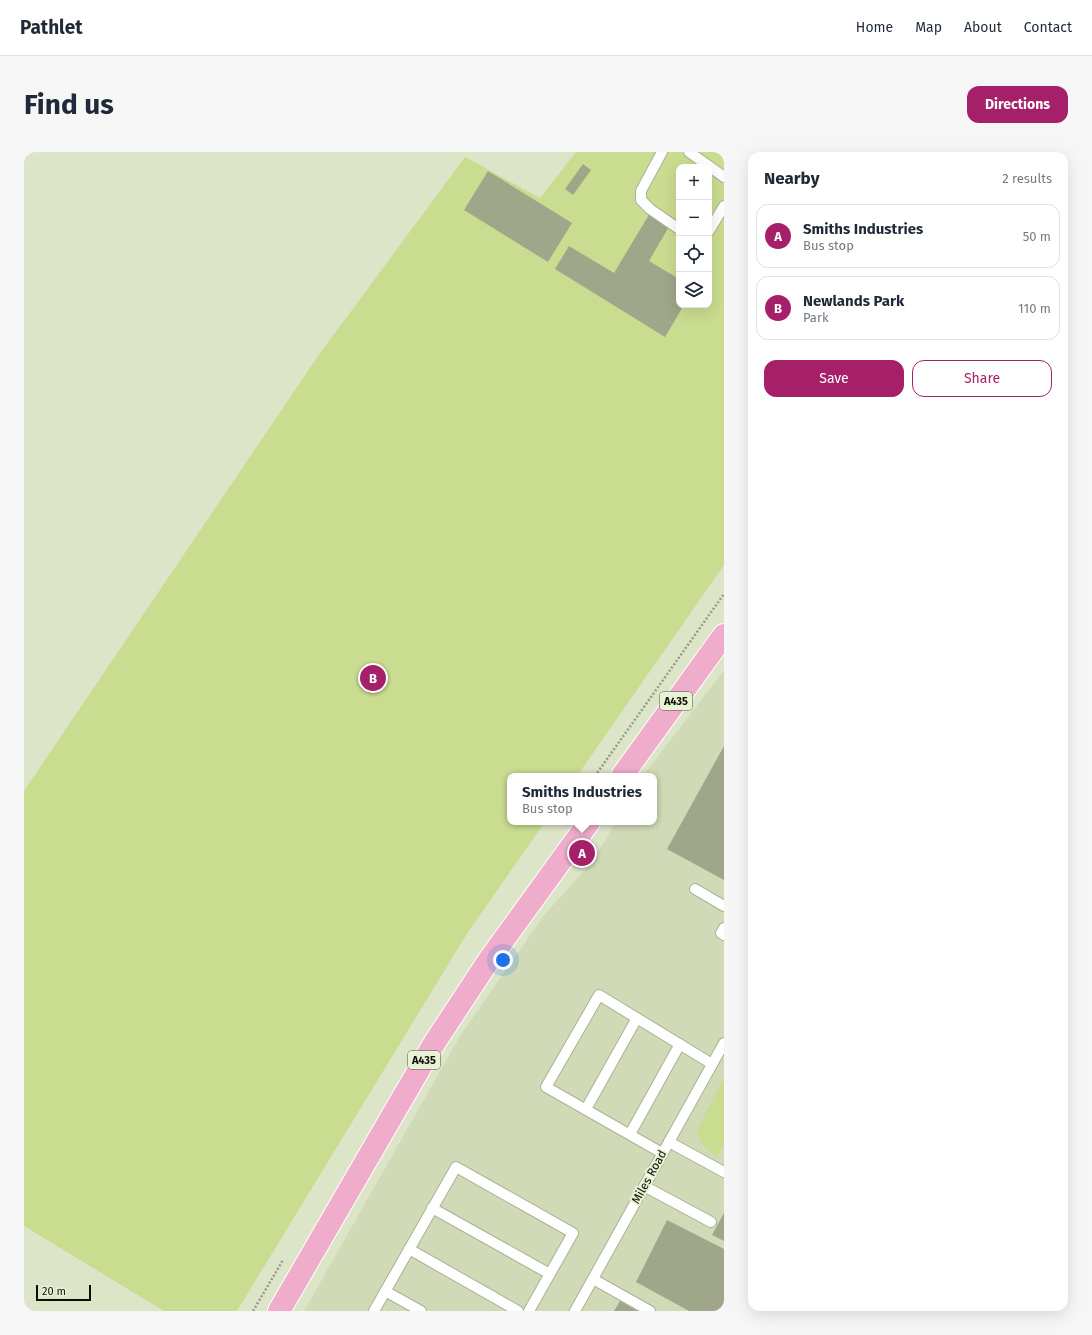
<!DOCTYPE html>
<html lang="en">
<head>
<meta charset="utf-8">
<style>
	body { margin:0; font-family:"Fira Sans",sans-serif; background:#f6f6f7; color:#1f2937 }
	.controls { position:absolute; right:12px; top:12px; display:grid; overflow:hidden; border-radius:8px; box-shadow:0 4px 16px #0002 }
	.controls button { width:36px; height:36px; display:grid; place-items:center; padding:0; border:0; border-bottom:1px solid #e0e1e3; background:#fff; color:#1f2937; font:20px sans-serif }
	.scale { position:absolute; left:12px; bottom:10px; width:55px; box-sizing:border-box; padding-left:4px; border:2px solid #0d0f06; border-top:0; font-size:11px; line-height:14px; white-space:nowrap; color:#0d0f06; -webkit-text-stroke:3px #eaf2d5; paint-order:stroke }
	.you { position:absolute; left:479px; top:808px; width:14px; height:14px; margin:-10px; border:3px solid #fff; border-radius:50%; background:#1a73e8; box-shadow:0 0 0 6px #1a73e833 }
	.badge { display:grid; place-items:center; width:26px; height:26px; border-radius:50%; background:#a51f69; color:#fff; font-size:13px; font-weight:700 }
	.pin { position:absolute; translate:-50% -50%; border:2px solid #fff; box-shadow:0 1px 4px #0006 }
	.popup { position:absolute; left:483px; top:621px; width:150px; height:52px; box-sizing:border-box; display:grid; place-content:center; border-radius:8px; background:#fff; filter:drop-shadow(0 1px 3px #0005); font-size:13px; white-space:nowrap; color:#747a83 }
	.popup b { font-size:15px; color:#1f2937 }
	.popup::after { content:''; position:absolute; left:50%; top:100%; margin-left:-8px; border:8px solid transparent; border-top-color:#fff }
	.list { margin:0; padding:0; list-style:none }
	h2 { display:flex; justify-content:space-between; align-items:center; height:52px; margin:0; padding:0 16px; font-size:17px }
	h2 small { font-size:13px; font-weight:400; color:#747a83 }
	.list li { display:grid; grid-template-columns:26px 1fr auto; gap:12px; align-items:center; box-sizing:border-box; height:64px; margin:0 8px 8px; padding:0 8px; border:1px solid #e0e1e3; border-radius:12px }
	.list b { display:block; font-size:15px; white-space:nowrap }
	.list p { margin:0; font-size:13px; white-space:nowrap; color:#747a83 }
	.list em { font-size:13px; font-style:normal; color:#747a83 }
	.actions { display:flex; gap:8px; padding:12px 16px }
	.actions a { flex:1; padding:9px 0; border:1px solid #a51f69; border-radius:12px; text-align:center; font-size:14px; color:#a51f69 }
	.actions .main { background:#a51f69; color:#fff }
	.icon { flex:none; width:22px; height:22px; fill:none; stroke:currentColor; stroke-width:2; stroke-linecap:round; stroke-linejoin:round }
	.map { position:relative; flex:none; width:700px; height:1159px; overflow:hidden; border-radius:12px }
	header { display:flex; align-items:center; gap:24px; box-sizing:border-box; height:56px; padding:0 20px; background:#fff; border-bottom:1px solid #e0e1e3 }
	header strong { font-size:19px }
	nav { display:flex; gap:22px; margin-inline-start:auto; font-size:14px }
	.intro { display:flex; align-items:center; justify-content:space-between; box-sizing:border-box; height:96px; padding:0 24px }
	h1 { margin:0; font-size:28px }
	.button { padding:10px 18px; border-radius:12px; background:#a51f69; color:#fff; font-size:14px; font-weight:700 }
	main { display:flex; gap:24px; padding:0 24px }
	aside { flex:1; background:#fff; border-radius:12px; box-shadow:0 4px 16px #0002 }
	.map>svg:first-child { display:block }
	.built { fill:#d0dab6 }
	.green { fill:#cadc90; fill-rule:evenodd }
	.building { fill:#9fa68a }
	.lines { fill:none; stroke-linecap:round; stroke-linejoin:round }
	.lane-casing { stroke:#aab296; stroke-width:12 }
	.primary-casing { stroke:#fff; stroke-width:24 }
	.path { stroke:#959b85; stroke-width:2.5; stroke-dasharray:2 2; stroke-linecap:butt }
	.lane { stroke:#fff; stroke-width:10 }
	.primary { stroke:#efadcb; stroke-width:22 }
	.labels { text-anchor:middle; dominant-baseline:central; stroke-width:4; stroke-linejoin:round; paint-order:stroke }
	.shield { fill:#eaf2d5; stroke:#4f5344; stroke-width:1 }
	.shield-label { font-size:11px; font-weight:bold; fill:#0d0f06 }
	.street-label { font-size:12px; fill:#0d0f06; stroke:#eaf2d5 }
</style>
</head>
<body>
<header>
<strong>Pathlet</strong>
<nav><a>Home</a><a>Map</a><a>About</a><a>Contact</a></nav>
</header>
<div class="intro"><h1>Find us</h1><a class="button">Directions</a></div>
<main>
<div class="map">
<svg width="700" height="1159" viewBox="0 0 700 1159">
	<rect width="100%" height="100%" fill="#dde5c8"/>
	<!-- built -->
	<path class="built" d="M700 518V1159H280L436 884 521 762 568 710 592 670H630V624H619Z"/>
	<!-- green -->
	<g class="green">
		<path d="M552 0H700V413L553 624H486V670H521L444 780 213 1159H140L0 1074V639L294 204 441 5 516 46ZM655 15H685V153H655Z"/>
		<path d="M700 926V994H699L693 1004C682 996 675 993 673 978Z"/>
	</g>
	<!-- building -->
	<g class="building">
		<path d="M559 12 567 18 549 43 541 37Z"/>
		<path d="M464 19 548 71 524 110 440 58Z"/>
		<path d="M626 61 646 73 625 109 655 127V153H660L641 185 531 117 545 94 590 121Z"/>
		<path d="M700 594V728L643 697Z"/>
		<path d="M700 1061V1089L688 1083Z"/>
		<path d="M643 1068 700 1097V1159H665L612 1130Z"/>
		<path d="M596 1149 614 1159H590Z"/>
	</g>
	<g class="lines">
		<!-- lane casing -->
		<g class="lane-casing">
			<g id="lane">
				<path d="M638 0 617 39V48L626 57 655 77"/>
				<path d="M665 0 700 25"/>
				<path d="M685 79 700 54"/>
				<path d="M671 737 700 754"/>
				<path d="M700 776 697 781 700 783"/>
				<path d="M562 957 613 866"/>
				<path d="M606 982 656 892"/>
				<path d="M645 990 700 1020"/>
				<path d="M638 1001 522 935 575 843 688 912"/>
				<path d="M620 1034 687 1070"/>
				<path d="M408 1056 526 1122"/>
				<path d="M385 1097 494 1159"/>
				<path d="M569 1127 626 1159"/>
				<path d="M361 1139 397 1159"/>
				<path d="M350 1159 432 1015 549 1081 505 1159"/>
				<path d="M551 1159 700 891"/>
			</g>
		</g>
		<!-- primary casing -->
		<g class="primary-casing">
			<g id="primary">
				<path d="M598 624 700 483"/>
				<path d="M255 1159 411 890 465 808 565 670"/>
			</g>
		</g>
		<!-- path -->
		<g class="path">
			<path d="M571 624 700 442"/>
			<path d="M229 1159 259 1108"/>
		</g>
		<!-- lane -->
		<use href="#lane" class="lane"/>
		<!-- primary -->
		<use href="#primary" class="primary"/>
	</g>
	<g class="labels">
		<!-- shield labels -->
		<g class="shield">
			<rect x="636" y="540" width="32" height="18" rx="3"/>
			<rect x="384" y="899" width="32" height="18" rx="3"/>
		</g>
		<g class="shield-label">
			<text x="652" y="549">A435</text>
			<text x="400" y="908">A435</text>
		</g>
		<!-- street labels -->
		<g class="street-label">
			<text transform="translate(625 1025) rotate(-61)">Miles Road</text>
		</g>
	</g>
</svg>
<div class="controls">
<button>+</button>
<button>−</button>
<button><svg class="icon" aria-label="locate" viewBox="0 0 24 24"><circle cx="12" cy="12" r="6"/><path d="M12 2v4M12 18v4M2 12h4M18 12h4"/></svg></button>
<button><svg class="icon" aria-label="layers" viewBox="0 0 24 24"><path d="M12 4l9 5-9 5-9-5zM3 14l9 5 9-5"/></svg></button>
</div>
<div class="scale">20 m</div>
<div class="you"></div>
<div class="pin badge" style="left:558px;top:701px">A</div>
<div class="popup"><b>Smiths Industries</b>Bus stop</div>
<div class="pin badge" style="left:349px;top:526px">B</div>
</div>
<aside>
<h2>Nearby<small>2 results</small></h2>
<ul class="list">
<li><span class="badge">A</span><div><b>Smiths Industries</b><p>Bus stop</p></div><em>50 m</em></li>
<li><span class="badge">B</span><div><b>Newlands Park</b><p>Park</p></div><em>110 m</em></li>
</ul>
<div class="actions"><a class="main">Save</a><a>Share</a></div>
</aside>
</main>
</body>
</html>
